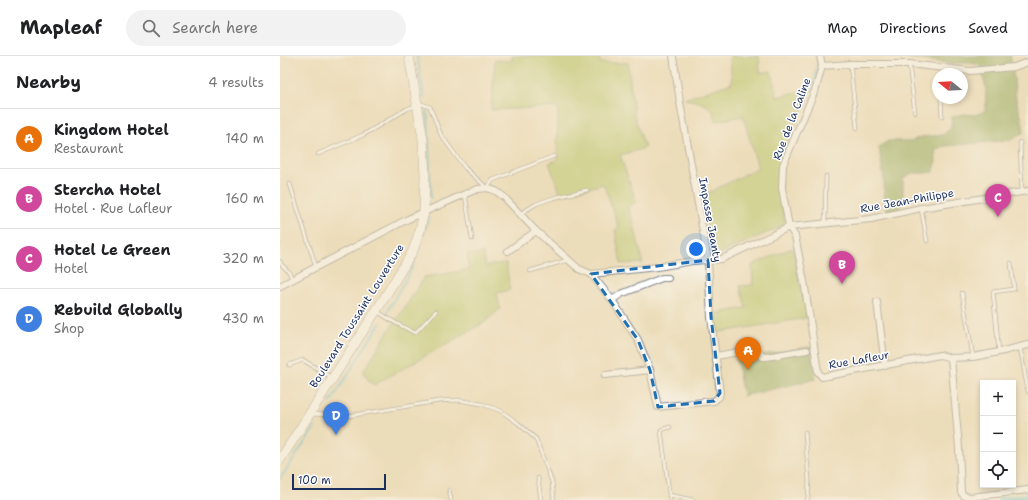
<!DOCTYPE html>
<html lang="en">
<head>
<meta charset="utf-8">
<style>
	body { margin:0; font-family:"Shantell Sans",sans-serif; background:#f2f2f2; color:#202124 }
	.controls { position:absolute; right:12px; bottom:12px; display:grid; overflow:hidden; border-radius:0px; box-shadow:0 2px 6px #0003 }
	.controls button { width:36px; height:36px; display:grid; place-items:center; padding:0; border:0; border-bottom:1px solid #e0e0e0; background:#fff; color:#202124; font:20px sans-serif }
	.compass { position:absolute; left:652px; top:12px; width:36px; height:36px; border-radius:50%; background:#fff; box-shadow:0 2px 6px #0003; rotate:288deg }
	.scale { position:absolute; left:12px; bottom:10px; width:94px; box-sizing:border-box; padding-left:4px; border:2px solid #1b2f5e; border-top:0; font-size:11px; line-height:14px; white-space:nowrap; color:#1b2f5e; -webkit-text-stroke:3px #fff; paint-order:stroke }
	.you { position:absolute; left:416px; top:193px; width:14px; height:14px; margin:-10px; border:3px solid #fff; border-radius:50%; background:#1a73e8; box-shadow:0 0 0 6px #1a73e833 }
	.badge { display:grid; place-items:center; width:26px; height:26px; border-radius:50%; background:#d93025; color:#fff; font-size:13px; font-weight:700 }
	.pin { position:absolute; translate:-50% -33px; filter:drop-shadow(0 1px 2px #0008) }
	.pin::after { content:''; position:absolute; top:21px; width:14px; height:12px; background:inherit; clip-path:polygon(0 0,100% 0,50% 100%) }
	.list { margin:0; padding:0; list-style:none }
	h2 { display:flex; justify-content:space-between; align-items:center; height:52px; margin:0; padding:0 16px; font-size:17px }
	h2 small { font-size:13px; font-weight:400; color:#757577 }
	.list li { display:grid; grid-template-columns:26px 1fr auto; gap:12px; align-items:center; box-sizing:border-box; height:60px; padding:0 16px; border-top:1px solid #e0e0e0 }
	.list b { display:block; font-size:15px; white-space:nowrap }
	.list p { margin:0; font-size:13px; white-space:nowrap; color:#757577 }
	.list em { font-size:13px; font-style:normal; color:#757577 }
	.icon { flex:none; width:22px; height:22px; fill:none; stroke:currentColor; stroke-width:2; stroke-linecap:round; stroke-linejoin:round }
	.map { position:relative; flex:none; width:748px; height:444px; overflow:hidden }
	header { display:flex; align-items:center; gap:24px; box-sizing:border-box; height:56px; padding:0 20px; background:#fff; border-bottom:1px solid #e0e0e0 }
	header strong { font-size:19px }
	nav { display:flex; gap:22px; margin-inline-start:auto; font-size:14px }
	.search { width:280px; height:36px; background:#f2f2f2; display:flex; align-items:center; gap:10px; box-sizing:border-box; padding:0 14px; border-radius:22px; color:#757577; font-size:15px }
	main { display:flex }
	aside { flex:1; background:#fff }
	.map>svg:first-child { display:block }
	.green { fill:#b6c86b; stroke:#687c64 }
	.forest { fill:#90ac5f; stroke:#566e5e }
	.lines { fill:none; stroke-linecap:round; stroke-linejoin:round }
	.stream { stroke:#54bcd1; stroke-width:2 }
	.canal { stroke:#54bcd1; stroke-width:7 }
	.lane-casing { stroke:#84868c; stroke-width:4.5 }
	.street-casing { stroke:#84868c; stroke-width:8 }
	.secondary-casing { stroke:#84868c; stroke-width:10 }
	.lane { stroke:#fff; stroke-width:3 }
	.street { stroke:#fff; stroke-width:6 }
	.secondary { stroke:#fff; stroke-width:9 }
	.marked { fill:none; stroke:#1f6fb2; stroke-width:3; stroke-dasharray:8 5; stroke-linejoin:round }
	.labels { text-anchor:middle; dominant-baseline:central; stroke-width:3; stroke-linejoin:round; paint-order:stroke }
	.street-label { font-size:11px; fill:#1b2f5e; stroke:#fff }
</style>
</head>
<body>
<header>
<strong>Mapleaf</strong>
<div class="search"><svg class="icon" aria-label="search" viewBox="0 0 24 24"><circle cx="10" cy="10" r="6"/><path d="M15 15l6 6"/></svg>Search here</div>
<nav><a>Map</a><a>Directions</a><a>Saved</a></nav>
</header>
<main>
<aside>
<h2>Nearby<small>4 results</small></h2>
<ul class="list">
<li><span class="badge" style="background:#e8710a">A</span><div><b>Kingdom Hotel</b><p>Restaurant</p></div><em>140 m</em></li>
<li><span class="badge" style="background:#d1479c">B</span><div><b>Stercha Hotel</b><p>Hotel · Rue Lafleur</p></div><em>160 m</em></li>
<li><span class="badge" style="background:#d1479c">C</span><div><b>Hotel Le Green</b><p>Hotel</p></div><em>320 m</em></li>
<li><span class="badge" style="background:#3f7fe0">D</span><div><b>Rebuild Globally</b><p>Shop</p></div><em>430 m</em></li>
</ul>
</aside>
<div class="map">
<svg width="748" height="444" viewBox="0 0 748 444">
	<rect width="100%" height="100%" fill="#fff"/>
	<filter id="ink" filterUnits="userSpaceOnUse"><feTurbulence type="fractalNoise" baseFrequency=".025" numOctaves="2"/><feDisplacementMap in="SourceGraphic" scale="8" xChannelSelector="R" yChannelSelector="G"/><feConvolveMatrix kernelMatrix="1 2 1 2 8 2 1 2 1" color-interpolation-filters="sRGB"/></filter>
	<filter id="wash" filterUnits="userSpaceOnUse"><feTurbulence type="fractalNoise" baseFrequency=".012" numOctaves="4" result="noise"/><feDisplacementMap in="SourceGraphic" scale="16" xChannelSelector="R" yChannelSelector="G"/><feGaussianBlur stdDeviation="0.9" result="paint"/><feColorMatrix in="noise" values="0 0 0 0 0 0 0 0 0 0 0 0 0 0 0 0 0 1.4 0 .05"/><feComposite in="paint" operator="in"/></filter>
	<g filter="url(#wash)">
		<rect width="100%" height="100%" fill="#ecddba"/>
		<!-- green -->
		<g class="green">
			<path d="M232 0H319L320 7H348L354 59 365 92 340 99 356 146 348 151 353 165 363 207 341 208 335 174 339 172 324 128 281 139 269 107 277 104 278 51 211 54 215 4 232 5Z"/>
			<path d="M450 0H479L480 17 491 15 497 41 532 32 515 71 500 111 501 139 505 169 431 201 422 140 478 112 463 60 436 65C435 62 435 59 433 56 428 46 414 45 404 43L452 27Z"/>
			<path d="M512 192 527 262 434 277 433 258 466 252 460 230 473 229 472 209Z"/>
			<path d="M203 197 205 210 226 207 230 234 217 237 220 253 205 266 94 329 90 326 83 316 110 273 136 235 144 221 189 214 187 199Z"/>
		</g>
		<!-- forest -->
		<g class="forest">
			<path d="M616 0H731V5L734 22 736 43 742 64 744 76 731 84 665 90 655 94 656 104 654 116 643 117H632L623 122V144L619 153 608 155C603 144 605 138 604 126 603 114 600 103 599 91L608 85H631L641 81 663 79 671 72 672 61 683 58 695 59 705 55 706 32 700 9 690 7H668L626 2H616Z"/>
			<path d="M530 291 536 323 463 340 456 303Z"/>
		</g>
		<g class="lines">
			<!-- stream -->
			<g class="stream">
				<path d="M137 0 144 42"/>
				<path d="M533 31 538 8V4"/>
				<path d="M146 54 148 61 151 142"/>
				<path d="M107 256 131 214 149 161"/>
				<path d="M50 347 100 267"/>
				<path d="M0 423 35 371"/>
			</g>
			<!-- canal -->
			<path class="canal" d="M721 444 748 441"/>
		</g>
	</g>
	<g filter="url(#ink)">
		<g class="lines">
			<!-- lane casing -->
			<g class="lane-casing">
				<g id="lane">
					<path d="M570 8 577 72"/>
					<path d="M629 8 635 57"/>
					<path d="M661 42 662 61"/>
					<path d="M139 47 150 51 161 79 185 112 207 132 213 124 274 100"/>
					<path d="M740 86 742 136"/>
					<path d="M38 98 83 79 127 53 135 50"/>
					<path d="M10 128 36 211"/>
					<path d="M185 138 192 183"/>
					<path d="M641 152 647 185"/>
					<path d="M240 158 256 148 273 142 307 134"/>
					<path d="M545 168 546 120"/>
					<path d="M0 205 1 208 9 216 12 223"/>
					<path d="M250 215 288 204"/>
					<path d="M682 237 693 301"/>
					<path d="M98 256 114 266 135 277 156 255"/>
					<path d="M740 291 748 335"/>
					<path d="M719 296 713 236 734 233 731 207"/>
					<path d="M9 309 23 304 51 321"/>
					<path d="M32 358 68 360 159 345 178 344 202 348 221 355 238 367 256 383 272 426 274 444"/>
					<path d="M390 371 381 374 390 444"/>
					<path d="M525 376 529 425 528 442 527 444"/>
					<path d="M258 422 261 444"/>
					<path d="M169 434 171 444"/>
					<path d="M389 439 413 444"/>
				</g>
			</g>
			<!-- street casing -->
			<g class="street-casing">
				<g id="street">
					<path d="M540 0 542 10 536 32 503 109 502 132 509 171 515 180 524 225 538 316 542 321 660 299 671 302 693 301 719 296 748 289"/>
					<path d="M542 10 570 8H629L690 15 734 11 748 6"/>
					<path d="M228 195 256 175"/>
					<path d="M311 218 377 211 412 205 442 203 505 173 509 171 591 163 641 152 748 135"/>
					<path d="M0 230 128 163 185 138 198 133 207 132 216 135 224 141 256 175 299 213 311 218 332 244 358 284 370 314 378 351 434 345 439 341 440 337 431 261 428 204 400 46 393 0"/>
					<path d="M332 244 341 238 382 222H388"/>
					<path d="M597 246 605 310"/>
					<path d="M436 300 475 293 477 294 483 301H486L527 294"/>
					<path d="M671 302 679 392 681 436 684 440 691 441 748 434"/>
					<path d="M325 319 370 314"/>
				</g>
			</g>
			<!-- secondary casing -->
			<g class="secondary-casing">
				<path id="secondary" d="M0 404 103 244 133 195 140 174 144 156 145 119 143 83 129 0"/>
			</g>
			<!-- lane -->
			<use href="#lane" class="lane"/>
			<!-- street -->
			<use href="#street" class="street"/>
			<!-- secondary -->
			<use href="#secondary" class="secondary"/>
		</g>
	</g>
	<!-- marked area -->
	<path d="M0 0H748V444H0ZM428 204 431 261 440 337 434 345 378 351 370 314 358 284 311 218Z" fill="#ecddba" fill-opacity=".55" fill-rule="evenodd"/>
	<path class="marked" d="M428 204 431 261 440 337 434 345 378 351 370 314 358 284 311 218Z"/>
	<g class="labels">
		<!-- street labels -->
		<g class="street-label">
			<text transform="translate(512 63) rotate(-69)">Rue de la Caline</text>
			<text transform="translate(627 145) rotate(-10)">Rue Jean-Philippe</text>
			<text transform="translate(430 164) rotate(80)">Impasse Jeanty</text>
			<text transform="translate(77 260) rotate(-58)">Boulevard Toussaint Louverture</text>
			<text transform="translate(579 304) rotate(-10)">Rue Lafleur</text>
		</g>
	</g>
</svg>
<div class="controls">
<button>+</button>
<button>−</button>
<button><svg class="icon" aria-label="locate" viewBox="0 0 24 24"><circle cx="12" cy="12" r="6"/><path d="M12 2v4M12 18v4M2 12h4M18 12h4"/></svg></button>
</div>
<svg class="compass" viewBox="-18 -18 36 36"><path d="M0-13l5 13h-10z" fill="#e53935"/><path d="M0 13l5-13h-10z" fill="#757577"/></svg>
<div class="scale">100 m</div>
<div class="you"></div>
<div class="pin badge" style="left:468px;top:314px;background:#e8710a">A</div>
<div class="pin badge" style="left:562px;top:228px;background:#d1479c">B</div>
<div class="pin badge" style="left:718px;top:161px;background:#d1479c">C</div>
<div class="pin badge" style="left:56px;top:379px;background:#3f7fe0">D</div>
</div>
</main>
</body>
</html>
